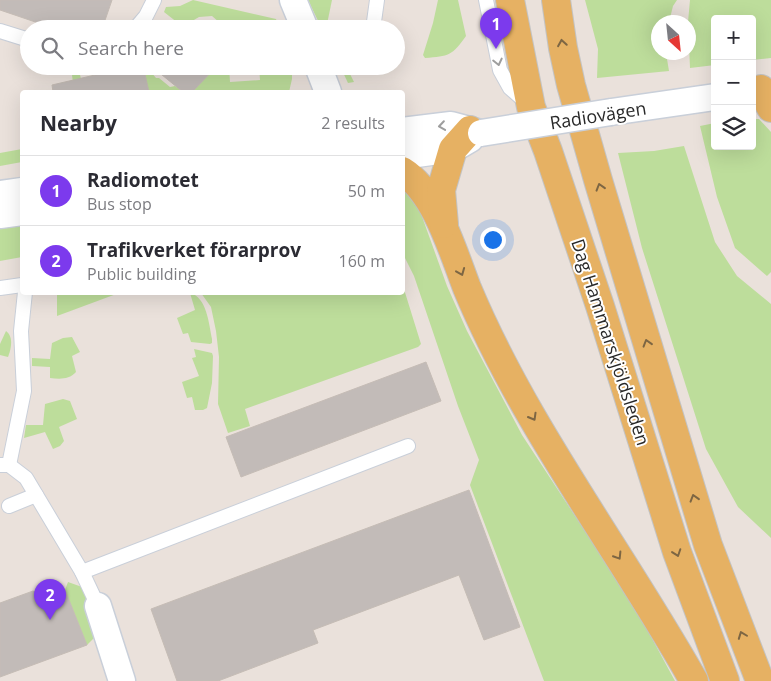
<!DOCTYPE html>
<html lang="en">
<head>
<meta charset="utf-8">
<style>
	body { margin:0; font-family:"Open Sans",sans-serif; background:#f2f2f3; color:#2b2b33 }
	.controls { position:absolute; right:15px; top:15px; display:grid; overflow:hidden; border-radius:5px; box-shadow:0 5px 20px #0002 }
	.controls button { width:45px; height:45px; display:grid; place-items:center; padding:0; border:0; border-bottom:1px solid #e1e1e2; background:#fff; color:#2b2b33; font:25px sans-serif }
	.compass { position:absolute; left:651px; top:15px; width:45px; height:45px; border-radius:50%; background:#fff; box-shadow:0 5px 20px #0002; rotate:153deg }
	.you { position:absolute; left:492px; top:239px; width:18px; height:18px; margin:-12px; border:4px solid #fff; border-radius:50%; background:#1a73e8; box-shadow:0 0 0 8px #1a73e833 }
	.badge { display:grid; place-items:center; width:32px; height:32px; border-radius:50%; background:#7c3aed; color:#fff; font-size:16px; font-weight:700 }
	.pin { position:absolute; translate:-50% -41px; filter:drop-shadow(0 1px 2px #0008) }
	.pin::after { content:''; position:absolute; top:26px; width:18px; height:15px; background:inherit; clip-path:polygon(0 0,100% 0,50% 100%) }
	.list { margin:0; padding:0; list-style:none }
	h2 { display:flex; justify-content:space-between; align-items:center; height:65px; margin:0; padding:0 20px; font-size:21px }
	h2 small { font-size:16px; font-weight:400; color:#7c7c81 }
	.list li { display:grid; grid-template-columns:32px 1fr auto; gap:15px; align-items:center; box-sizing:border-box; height:70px; padding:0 20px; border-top:1px solid #e1e1e2 }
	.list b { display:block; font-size:19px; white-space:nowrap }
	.list p { margin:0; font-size:16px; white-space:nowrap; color:#7c7c81 }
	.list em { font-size:16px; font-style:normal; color:#7c7c81 }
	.icon { flex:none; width:28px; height:28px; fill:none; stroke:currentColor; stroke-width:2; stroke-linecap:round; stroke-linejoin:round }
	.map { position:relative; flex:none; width:771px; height:681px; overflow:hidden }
	.search { position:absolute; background:#fff; box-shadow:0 5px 20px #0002; left:20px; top:20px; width:385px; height:55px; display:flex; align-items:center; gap:12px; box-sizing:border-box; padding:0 18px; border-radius:28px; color:#7c7c81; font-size:19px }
	.panel { position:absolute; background:#fff; box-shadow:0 5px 20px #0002; left:20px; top:90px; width:385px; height:205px; border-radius:5px }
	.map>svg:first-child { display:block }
	.green { fill:#bddd9b }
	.building { fill:#c2bbb8; stroke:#c5bcb5 }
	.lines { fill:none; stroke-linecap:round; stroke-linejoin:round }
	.service-casing { stroke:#c9cfd9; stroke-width:16 }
	.minor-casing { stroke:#c9cfd9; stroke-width:29 }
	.primary-casing { stroke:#c3c3c3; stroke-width:30 }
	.service { stroke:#fff; stroke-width:14 }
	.minor { stroke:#fff; stroke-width:26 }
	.primary { stroke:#e6b163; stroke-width:28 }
	.minor-bridge-casing { stroke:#c9cfd9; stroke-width:29; stroke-linecap:butt }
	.minor-bridge { stroke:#fff; stroke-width:26 }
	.oneway { stroke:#7d6643 }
	.oneway2 { stroke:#9e9e9e }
	.labels { text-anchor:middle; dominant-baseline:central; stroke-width:4; stroke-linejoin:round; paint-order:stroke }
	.street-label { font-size:18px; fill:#282828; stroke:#fff }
</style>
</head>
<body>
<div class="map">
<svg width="771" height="681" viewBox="0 0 771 681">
	<rect width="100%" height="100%" fill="#eae1db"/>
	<!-- green -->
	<g class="green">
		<path d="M193 0 276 19 280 29H227L212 16 199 17 187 24 178 23 164 12 166 7 180 6Z"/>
		<path d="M308 0H332L326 29H322Z"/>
		<path d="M438 0H458L466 36C452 56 449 56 425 58L423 55 433 23Z"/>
		<path d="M585 0H677L673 6 669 22H658V52L666 53 669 71 597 78 598 49Z"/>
		<path d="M690 0H771V58L752 60V19H715V65L690 68 688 22Z"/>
		<path d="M71 66H78L84 92H74Z"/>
		<path d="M129 66H146L156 78H159L170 87 175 86 183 92H149L144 71 131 73Z"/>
		<path d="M217 66H229L230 82 260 80 259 66H292V79L289 92H192Z"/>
		<path d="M340 66H346L354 82 348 83Z"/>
		<path d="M752 119H759L771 132V272L767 276 735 248 717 197 700 126 715 123V146H752Z"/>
		<path d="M684 146 715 242 737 276 771 304V538L738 507 706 449 642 248 618 153 654 151Z"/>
		<path d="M22 149V162L0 166V153Z"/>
		<path d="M402 190 406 193 420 211 447 286 467 331 522 435 636 609 675 681H544L470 485 479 460 458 406 414 276 403 254Z"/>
		<path d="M22 224V257L0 261V227Z"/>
		<path d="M403 286 421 344 418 347 245 409 250 426 228 433 218 404 219 357 216 331 211 307 201 293 402 292Z"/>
		<path d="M57 293V292L119 293 57 316Z"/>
		<path d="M190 293C207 297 209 325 212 339V343L210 344 191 342 188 333 183 334 177 318 195 310Z"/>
		<path d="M6 331C14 337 11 349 8 357L0 355V344Z"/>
		<path d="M72 337 80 352 72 356 76 372C69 380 59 379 50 378V367L32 366V358L50 359 52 343 63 338Z"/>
		<path d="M194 349 212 353 213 356 212 383 207 408 203 410H195L192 397 187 398 182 382 199 376 192 358 196 357Z"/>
		<path d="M63 399 70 401 77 419 59 427 64 441 60 446 53 449 45 432 24 438 26 425H43L45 404Z"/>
		<path d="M68 582 82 587 90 607 96 636 87 645 65 590Z"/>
	</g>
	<!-- building -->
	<g class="building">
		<path d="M0 0H112L102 29H56L0 10Z"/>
		<path d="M151 66H217L192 92H183Z"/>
		<path d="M125 68 126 74 144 70 149 92H53L52 85Z"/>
		<path d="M426 362 441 401 241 477 226 437Z"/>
		<path d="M469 490 520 627 484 640 459 575 313 630 318 643 218 681H177L151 609Z"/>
		<path d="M54 583 65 590 87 645 0 677V603L33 591 45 597Z"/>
	</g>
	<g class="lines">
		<!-- service casing -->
		<g class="service-casing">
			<g id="service">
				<path d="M486 0 500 70 510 88 527 103"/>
				<path d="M135 29 146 16 154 0"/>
				<path d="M373 29 377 0"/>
				<path d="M0 31 29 40"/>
				<path d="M0 288 22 285"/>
				<path d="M0 465H9L26 478 82 572 98 606"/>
				<path d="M9 465 24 391 21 331 25 292"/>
				<path d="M9 506 36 495"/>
				<path d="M82 572 408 446"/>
			</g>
		</g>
		<!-- minor casing -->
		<g class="minor-casing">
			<g id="minor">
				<path d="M293 0 305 29"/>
				<path d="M318 66 328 92"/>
				<path d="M611 112 715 97"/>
				<path d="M402 131 451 125 481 133"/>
				<path d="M402 156 453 149 470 139"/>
				<path d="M0 194 22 191"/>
				<path d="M0 215 22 212"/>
				<path d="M98 606 122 681"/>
			</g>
		</g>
		<!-- primary casing -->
		<g class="primary-casing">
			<g id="primary">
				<path d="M510 0 531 107 548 151 600 306 677 552 725 681"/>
				<path d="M556 0 563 48 571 85 598 180 708 545 760 681"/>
				<path d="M761 89 771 108"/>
				<path d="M402 171C436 192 453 252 467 288 525 427 620 550 694 681"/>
				<path d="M444 224 441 190 453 149 470 130"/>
			</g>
		</g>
		<!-- service -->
		<use href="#service" class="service"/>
		<!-- minor -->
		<use href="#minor" class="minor"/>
		<!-- primary -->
		<use href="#primary" class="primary"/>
		<!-- minor-bridge casing -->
		<g class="minor-bridge-casing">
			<path id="minor-bridge" d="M481 133 611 112"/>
		</g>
		<!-- minor-bridge -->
		<use href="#minor-bridge" class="minor-bridge"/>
	</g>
	<!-- one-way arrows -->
	<defs><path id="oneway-chevron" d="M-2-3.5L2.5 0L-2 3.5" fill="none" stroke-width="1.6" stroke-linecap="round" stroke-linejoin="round" transform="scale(1.25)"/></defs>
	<g class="oneway">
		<use href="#oneway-chevron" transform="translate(562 43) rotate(-99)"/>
		<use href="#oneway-chevron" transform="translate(600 187) rotate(-107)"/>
		<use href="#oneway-chevron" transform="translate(461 272) rotate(68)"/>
		<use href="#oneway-chevron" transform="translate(647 343) rotate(-107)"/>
		<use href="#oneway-chevron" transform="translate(533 417) rotate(60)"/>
		<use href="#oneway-chevron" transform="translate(694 498) rotate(-107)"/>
		<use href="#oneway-chevron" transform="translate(677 553) rotate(71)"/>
		<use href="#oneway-chevron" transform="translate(618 556) rotate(58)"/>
		<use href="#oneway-chevron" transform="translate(742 635) rotate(-111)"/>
	</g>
	<g class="oneway2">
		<use href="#oneway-chevron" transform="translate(498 62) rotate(77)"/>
		<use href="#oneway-chevron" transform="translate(442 126) rotate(172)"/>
	</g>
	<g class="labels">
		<!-- street labels -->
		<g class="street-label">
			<text transform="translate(598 115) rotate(-9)">Radiovägen</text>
			<text transform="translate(611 342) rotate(72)">Dag Hammarskjöldsleden</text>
		</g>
	</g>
</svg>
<div class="controls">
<button>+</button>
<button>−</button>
<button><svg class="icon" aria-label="layers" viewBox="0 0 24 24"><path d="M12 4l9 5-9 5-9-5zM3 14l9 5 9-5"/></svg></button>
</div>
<svg class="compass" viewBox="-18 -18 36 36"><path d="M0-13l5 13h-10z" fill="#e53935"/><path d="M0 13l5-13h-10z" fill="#7c7c81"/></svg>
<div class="you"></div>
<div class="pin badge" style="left:496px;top:49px">1</div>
<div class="pin badge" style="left:50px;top:620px">2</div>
<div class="search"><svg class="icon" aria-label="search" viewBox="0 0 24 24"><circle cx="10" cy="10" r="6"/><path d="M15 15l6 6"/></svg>Search here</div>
<section class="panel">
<h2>Nearby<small>2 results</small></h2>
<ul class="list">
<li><span class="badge">1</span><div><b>Radiomotet</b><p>Bus stop</p></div><em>50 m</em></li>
<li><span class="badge">2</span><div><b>Trafikverket förarprov</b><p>Public building</p></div><em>160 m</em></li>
</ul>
</section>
</div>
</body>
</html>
